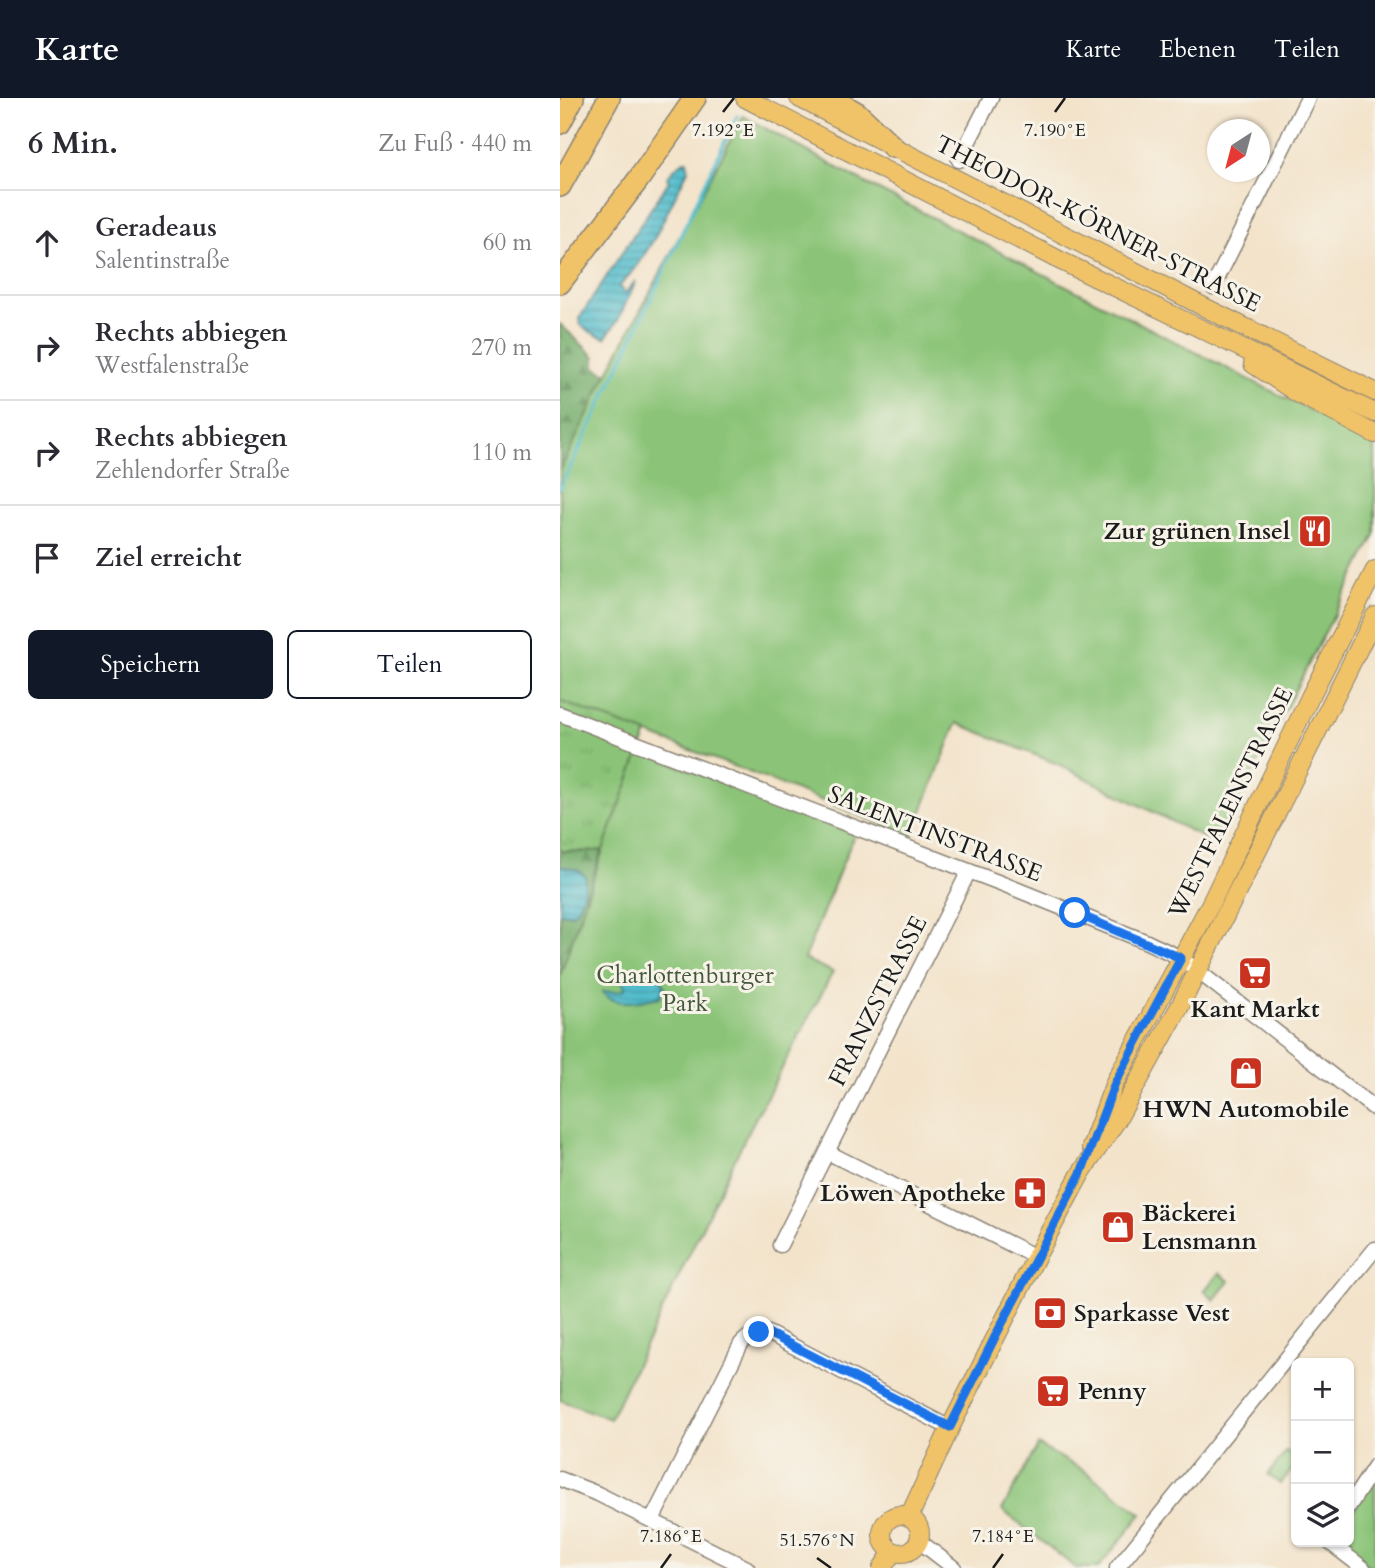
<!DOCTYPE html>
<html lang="de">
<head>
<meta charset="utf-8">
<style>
	body { margin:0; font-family:Cardo,serif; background:#f2f2f3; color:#2b2b33 }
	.controls { position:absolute; right:21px; bottom:21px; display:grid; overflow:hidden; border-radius:10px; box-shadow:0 2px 5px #0004 }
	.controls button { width:63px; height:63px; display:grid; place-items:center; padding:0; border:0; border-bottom:2px solid #e1e1e2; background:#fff; color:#2b2b33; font:35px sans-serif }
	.compass { position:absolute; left:647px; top:21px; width:63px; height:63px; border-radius:50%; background:#fff; box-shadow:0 2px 5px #0004; rotate:216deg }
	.stop { position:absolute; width:21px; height:21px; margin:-16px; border:5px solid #1a73e8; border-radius:50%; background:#fff }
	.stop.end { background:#1a73e8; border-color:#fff; box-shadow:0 2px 7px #0008 }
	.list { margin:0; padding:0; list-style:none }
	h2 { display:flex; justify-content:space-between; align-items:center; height:91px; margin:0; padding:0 28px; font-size:30px }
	h2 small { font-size:23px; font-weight:400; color:#7c7c81 }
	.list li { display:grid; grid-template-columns:46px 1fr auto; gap:21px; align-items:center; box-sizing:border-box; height:105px; padding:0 28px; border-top:2px solid #e1e1e2 }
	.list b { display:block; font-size:26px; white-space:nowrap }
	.list p { margin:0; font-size:23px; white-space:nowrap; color:#7c7c81 }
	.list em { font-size:23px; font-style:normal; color:#7c7c81 }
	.actions { display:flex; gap:14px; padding:21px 28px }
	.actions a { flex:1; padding:16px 0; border:2px solid #111827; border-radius:10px; text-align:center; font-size:24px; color:#111827 }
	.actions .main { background:#111827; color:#fff }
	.icon { flex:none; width:38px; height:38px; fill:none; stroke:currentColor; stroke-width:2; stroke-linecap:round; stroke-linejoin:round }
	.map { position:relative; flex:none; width:815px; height:1470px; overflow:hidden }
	header { display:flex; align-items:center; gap:42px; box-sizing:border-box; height:98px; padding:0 35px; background:#111827; color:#fff }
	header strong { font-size:33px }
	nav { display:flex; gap:38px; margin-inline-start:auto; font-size:24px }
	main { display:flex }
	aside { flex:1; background:#fff }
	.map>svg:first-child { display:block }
	.grass { fill:url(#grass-tufts); stroke:#54704a; stroke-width:2 }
	.forest { fill:url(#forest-firs); stroke:#466342; stroke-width:2 }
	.green { fill:#8bc478; stroke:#54704a; stroke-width:2 }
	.water { fill:url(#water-rules); stroke:#366c74; stroke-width:2 }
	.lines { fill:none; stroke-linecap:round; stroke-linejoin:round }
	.stream { stroke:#50bccc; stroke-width:3.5 }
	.minor-casing { stroke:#888073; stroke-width:17 }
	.major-casing { stroke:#888073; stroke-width:20 }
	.highway-casing { stroke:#888073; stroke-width:24 }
	.minor { stroke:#fff; stroke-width:14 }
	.major { stroke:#f1c369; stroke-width:18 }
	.highway { stroke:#f1c369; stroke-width:21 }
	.route { stroke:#1a73e8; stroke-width:9 }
	.ticks { fill:none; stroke:#1c1c1c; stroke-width:2.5 }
	.labels { text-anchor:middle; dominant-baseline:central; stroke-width:6; stroke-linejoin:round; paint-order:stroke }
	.street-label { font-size:24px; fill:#1c1c1c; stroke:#f7f3e8 }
	.poi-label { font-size:24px; font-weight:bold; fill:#1c1c1c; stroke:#f7f3e8; text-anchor:start }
	.park-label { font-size:24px; fill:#43573c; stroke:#f7f3e8 }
	.ticks-label { font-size:18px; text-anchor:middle; fill:#1c1c1c; stroke:#f7f3e8; stroke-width:6; stroke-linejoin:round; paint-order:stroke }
</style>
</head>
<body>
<header>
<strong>Karte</strong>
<nav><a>Karte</a><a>Ebenen</a><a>Teilen</a></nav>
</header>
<main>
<aside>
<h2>6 Min.<small>Zu Fuß · 440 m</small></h2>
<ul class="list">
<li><svg class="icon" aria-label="ahead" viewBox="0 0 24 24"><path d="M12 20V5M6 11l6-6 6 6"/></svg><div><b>Geradeaus</b><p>Salentinstraße</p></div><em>60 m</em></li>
<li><svg class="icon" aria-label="right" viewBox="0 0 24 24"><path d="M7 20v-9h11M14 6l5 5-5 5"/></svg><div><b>Rechts abbiegen</b><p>Westfalenstraße</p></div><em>270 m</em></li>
<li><svg class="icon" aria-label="right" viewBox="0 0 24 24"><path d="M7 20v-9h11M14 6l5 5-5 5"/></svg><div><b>Rechts abbiegen</b><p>Zehlendorfer Straße</p></div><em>110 m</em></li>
<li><svg class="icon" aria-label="arrive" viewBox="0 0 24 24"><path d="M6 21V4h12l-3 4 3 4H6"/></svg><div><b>Ziel erreicht</b></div></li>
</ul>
<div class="actions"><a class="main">Speichern</a><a>Teilen</a></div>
</aside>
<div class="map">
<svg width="815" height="1470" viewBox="0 0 815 1470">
	<defs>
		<pattern id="grass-tufts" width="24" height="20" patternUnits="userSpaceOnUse" patternTransform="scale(1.75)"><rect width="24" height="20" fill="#8bc478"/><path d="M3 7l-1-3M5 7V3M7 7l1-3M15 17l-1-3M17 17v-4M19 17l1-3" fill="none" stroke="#77a867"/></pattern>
		<pattern id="forest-firs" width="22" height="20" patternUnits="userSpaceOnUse" patternTransform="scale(1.75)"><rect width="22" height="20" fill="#70aa68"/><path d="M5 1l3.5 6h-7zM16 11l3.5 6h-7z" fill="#5b8a55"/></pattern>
		<pattern id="water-rules" width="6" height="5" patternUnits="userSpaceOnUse" patternTransform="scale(1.75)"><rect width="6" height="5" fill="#50bccc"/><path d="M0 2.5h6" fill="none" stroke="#4298a5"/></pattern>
	</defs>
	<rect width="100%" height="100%" fill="#f7f3e8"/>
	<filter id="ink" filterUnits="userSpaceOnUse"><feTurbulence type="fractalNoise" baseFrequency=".0143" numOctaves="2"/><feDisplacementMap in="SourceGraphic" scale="14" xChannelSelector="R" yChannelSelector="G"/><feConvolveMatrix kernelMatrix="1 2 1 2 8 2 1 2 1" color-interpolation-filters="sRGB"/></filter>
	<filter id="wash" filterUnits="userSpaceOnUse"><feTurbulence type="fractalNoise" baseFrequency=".00686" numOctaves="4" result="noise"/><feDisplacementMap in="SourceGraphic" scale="28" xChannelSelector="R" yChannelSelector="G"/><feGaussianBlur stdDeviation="1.57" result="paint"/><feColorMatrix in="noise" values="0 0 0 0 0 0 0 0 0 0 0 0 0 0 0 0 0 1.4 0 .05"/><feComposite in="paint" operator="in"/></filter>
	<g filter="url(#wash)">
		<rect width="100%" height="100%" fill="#f3e3ca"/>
		<!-- grass -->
		<path class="grass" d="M0 603 87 635 43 752 18 754 0 753Z"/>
		<!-- forest -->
		<g class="forest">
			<path d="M0 226 35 259V269L47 276 0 373Z"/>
			<path d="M43 752H42L0 878V753L18 754Z"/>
		</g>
		<!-- green -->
		<g class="green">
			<path d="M183 18 307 86 751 313 815 348V437L656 746 500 667 397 625 352 738 181 671 0 603V373L47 276Z"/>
			<path d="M80 653 295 735 244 861 273 874 186 1038 50 1321 0 1302V878L43 752Z"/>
			<path d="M659 1175 669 1183 654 1202 644 1193Z"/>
			<path d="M478 1347 525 1373 582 1416 538 1470H516L442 1412Z"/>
			<path d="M727 1353 736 1361V1367L720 1386 708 1376Z"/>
			<path d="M815 1377V1470L809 1468 778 1444H789V1419Z"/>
		</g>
		<!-- water -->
		<g class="water">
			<path d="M124 63H127L128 72 94 141 78 167 59 189 65 195 76 183 58 222 45 240C35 237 27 233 20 226V219L109 83 107 80 115 70Z"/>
			<path d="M0 768 18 772 26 779C25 793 22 804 14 815H0Z"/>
			<path d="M59 872 97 874 105 888 100 899C82 902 57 911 42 894 50 892 59 895 65 891Z"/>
		</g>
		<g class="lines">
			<!-- stream -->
			<path class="stream" d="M0 390 54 279 177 18"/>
		</g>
	</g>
	<g filter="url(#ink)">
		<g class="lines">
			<!-- minor casing -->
			<g class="minor-casing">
				<g id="minor">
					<path d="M399 62 431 0"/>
					<path d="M653 189 748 0"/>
					<path d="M0 616 448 788 587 844 621 860 815 1011"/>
					<path d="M267 1054 476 1159"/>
					<path d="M220 1147 409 773"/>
					<path d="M0 1381 38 1396 187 1470"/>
					<path d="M789 1408 815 1368"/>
					<path d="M92 1422 181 1246C189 1237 196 1234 208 1235L390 1330"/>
					<path d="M359 1443 394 1470"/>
					<path d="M769 1444 803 1470"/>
					<path d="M557 1470 815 1151"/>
				</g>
			</g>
			<!-- major casing -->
			<g class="major-casing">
				<g id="major">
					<path d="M185 0 497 161 815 315"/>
					<path d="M239 0 648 211 815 294"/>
					<path d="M693 266 737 295 815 336"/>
					<path d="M531 1049 555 984 651 805 750 599 815 472"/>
					<circle cx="341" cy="1436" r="19"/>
					<path d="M349 1419 390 1330 476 1159 521 1075 557 1022 620 908 815 518"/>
					<path d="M322 1470 333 1454"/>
				</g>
			</g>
			<!-- highway casing -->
			<g class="highway-casing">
				<g id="highway">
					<path d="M271 0 297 15 333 49"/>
					<path d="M0 25 13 0"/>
					<path d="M0 88 49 0"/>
					<path d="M0 185 78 82 135 0"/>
				</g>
			</g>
			<!-- minor -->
			<use href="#minor" class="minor"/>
			<!-- major -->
			<use href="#major" class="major"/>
			<!-- highway -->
			<use href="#highway" class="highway"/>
		</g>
	</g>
	<g class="lines" filter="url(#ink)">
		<!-- route -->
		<path class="route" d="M199 1234 208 1235 390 1329 437 1235 521 1075 555 985 621 860 515 815"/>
	</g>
	<!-- ticks -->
	<path class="ticks" d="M163 14 174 0M495 14 505 0M257 1460 271 1470M101 1470 111 1456M433 1470 443 1456"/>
	<!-- icons -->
	<defs>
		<g id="restaurant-square" transform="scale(1.75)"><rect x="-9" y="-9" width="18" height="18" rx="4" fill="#c8321e" stroke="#f7f3e8"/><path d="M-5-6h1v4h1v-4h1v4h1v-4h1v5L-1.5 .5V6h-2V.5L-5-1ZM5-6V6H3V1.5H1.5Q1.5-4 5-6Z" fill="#fff"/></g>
		<g id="supermarket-square" transform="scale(1.75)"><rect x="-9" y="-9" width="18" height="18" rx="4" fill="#c8321e" stroke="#f7f3e8"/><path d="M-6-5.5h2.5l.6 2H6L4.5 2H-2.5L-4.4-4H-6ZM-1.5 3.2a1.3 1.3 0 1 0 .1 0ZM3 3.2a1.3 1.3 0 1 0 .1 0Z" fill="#fff"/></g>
		<g id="shop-square" transform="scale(1.75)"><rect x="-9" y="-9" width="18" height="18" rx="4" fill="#c8321e" stroke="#f7f3e8"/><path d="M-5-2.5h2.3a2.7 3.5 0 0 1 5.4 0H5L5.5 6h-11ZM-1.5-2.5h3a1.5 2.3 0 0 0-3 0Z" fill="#fff"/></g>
		<g id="pharmacy-square" transform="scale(1.75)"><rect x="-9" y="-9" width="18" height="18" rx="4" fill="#c8321e" stroke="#f7f3e8"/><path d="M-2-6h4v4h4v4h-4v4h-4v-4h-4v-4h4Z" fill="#fff"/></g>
		<g id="bank-square" transform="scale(1.75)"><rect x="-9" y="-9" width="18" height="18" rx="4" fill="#c8321e" stroke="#f7f3e8"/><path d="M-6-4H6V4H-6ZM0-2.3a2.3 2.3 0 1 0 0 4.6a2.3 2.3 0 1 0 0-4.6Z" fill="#fff"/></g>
	</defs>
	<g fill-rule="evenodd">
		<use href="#restaurant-square" x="755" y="433"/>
		<use href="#supermarket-square" x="695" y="875"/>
		<use href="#shop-square" x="686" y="975"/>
		<use href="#pharmacy-square" x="470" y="1095"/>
		<use href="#shop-square" x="558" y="1129"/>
		<use href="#bank-square" x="490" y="1215"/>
		<use href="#supermarket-square" x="493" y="1293"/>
	</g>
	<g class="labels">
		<!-- street labels -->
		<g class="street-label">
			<text transform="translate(538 126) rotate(27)">THEODOR-KÖRNER-STRASSE</text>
			<text transform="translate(671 705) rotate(-64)">WESTFALENSTRASSE</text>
			<text transform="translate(375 736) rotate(21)">SALENTINSTRASSE</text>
			<text transform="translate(318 903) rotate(-63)">FRANZSTRASSE</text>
		</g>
		<!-- poi labels -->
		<g class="poi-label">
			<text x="730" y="433" text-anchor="end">Zur grünen Insel</text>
			<text x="695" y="911" text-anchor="middle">Kant Markt</text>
			<text x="686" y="1011" text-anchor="middle">HWN Automobile</text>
			<text x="446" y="1095" text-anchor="end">Löwen Apotheke</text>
			<text x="582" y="1115">Bäckerei<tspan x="582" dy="28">Lensmann</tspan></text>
			<text x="514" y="1215">Sparkasse Vest</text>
			<text x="518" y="1293">Penny</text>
		</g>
		<!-- park labels -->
		<g class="park-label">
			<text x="125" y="877">Charlottenburger<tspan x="125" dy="28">Park</tspan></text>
		</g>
	</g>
	<g class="ticks-label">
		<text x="163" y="38">7.192°E</text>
		<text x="495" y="38">7.190°E</text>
		<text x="111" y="1444">7.186°E</text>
		<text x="443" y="1444">7.184°E</text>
		<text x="257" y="1448">51.576°N</text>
	</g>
</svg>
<div class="controls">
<button>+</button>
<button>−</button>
<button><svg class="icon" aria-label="layers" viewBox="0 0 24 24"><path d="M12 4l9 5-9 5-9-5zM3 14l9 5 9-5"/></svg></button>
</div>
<svg class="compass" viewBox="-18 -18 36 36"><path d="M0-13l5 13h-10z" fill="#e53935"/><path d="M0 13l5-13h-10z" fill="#7c7c81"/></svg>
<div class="stop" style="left:515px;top:815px"></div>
<div class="stop end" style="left:199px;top:1234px"></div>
</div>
</main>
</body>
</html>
